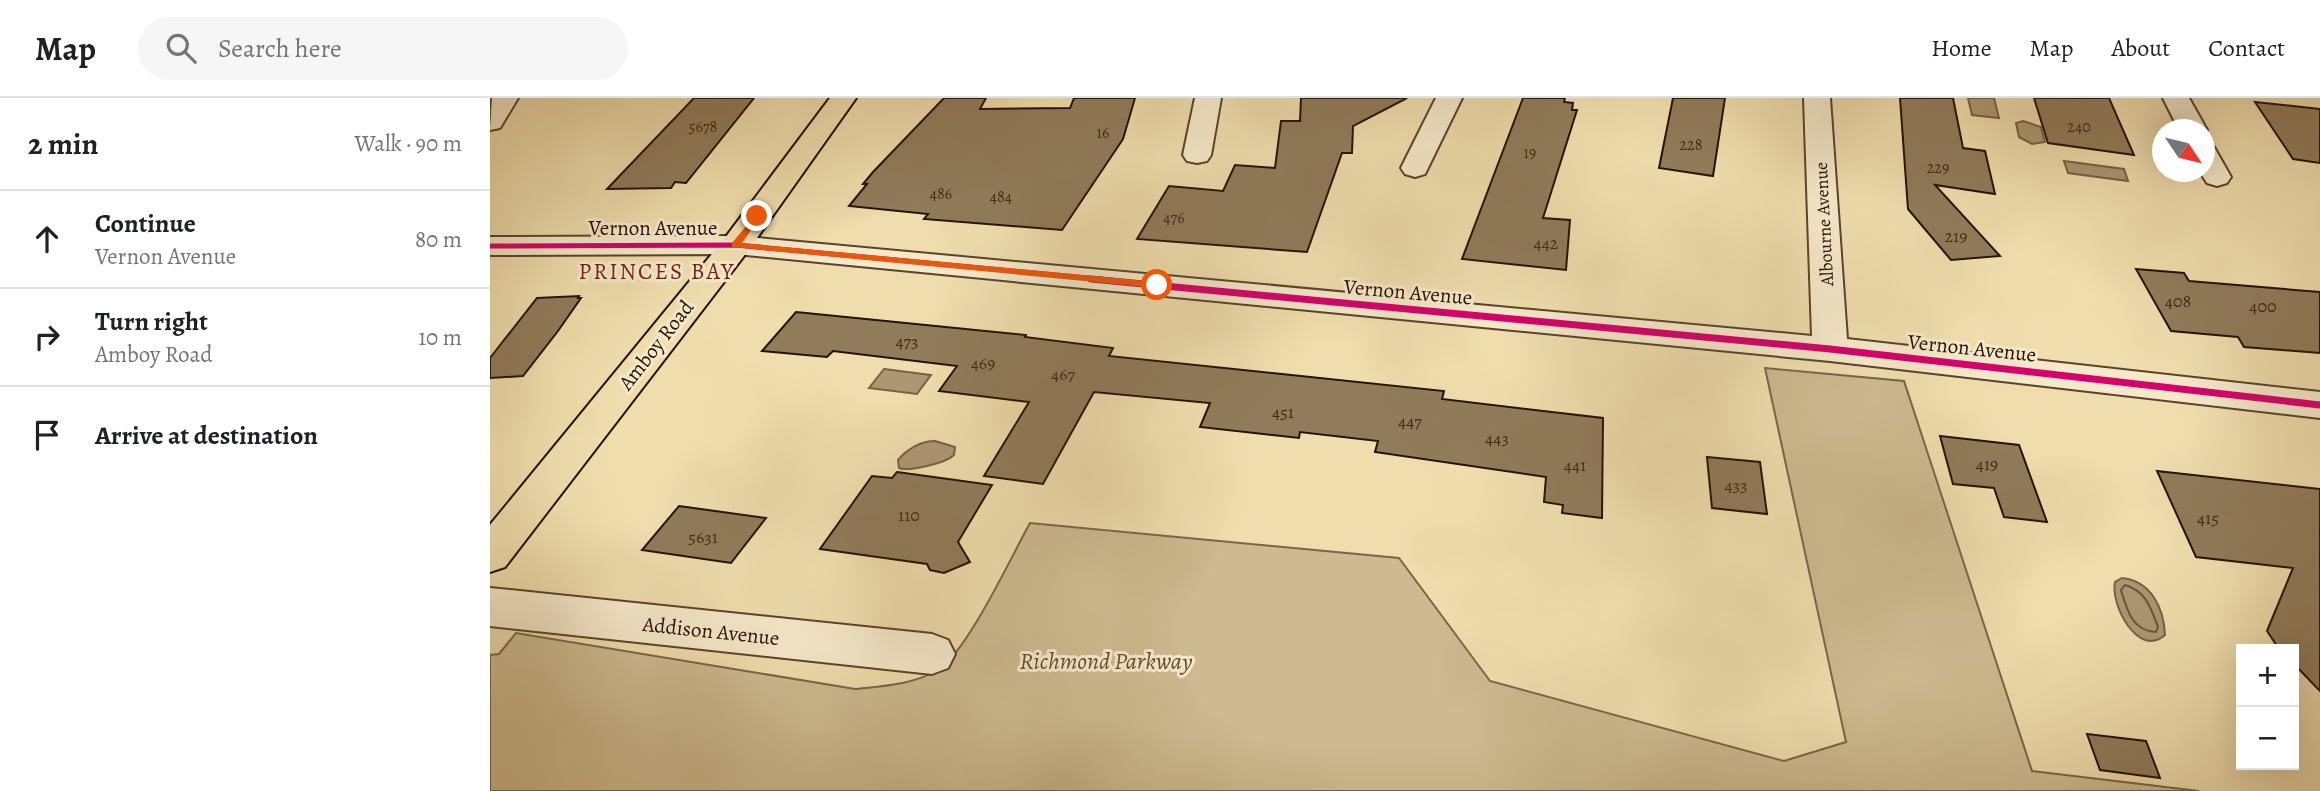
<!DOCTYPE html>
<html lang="en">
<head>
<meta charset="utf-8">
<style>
	body { margin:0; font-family:Alegreya,serif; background:#f6f6f6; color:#202124 }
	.controls { position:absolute; right:21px; bottom:21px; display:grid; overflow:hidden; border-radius:0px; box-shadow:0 7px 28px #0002 }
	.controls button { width:63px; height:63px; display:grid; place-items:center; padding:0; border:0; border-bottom:2px solid #e0e0e0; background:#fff; color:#202124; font:35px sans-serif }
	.compass { position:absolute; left:1662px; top:21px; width:63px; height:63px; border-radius:50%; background:#fff; box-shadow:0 7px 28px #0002; rotate:125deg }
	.stop { position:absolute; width:21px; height:21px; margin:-16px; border:5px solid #ea580c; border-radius:50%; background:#fff }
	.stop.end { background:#ea580c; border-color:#fff; box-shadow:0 2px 7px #0008 }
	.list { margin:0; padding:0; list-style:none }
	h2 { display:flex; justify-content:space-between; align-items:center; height:91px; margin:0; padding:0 28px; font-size:30px }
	h2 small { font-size:23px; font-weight:400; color:#757577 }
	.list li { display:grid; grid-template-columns:46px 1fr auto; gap:21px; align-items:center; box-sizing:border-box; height:98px; padding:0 28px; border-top:2px solid #e0e0e0 }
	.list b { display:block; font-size:26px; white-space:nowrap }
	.list p { margin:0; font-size:23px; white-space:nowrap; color:#757577 }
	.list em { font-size:23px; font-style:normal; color:#757577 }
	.icon { flex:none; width:38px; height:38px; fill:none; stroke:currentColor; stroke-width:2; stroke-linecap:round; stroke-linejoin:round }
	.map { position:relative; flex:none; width:1830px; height:693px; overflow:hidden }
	header { display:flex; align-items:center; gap:42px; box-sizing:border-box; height:98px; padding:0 35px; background:#fff; border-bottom:2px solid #e0e0e0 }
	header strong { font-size:33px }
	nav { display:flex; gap:38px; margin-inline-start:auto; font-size:24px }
	.search { width:490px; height:63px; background:#f6f6f6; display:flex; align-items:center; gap:18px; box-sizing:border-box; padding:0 24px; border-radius:38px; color:#757577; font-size:26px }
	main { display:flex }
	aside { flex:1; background:#fff }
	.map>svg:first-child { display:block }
	.green { fill:#cdba90; stroke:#7b6548; stroke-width:2 }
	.water { fill:#ac9772; stroke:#786144; stroke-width:2 }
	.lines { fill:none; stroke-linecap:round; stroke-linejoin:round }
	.shore { stroke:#6a5439; stroke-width:2 }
	.building { fill:#907b5a; stroke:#291000; stroke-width:2 }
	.minor-casing { stroke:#5a432b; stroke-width:4 }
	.major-casing { stroke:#291000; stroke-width:4 }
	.minor { fill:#f5e9ca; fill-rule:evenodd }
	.major { fill:#efddad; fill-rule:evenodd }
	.cycleway-far1-casing { stroke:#f5e9ca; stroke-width:9 }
	.cycleway-casing { stroke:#f5e9ca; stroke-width:11 }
	.cycleway-far1 { stroke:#d6006c; stroke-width:5 }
	.cycleway { stroke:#d6006c; stroke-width:7 }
	.route { fill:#ea580c }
	.labels { text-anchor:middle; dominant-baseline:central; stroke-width:6; stroke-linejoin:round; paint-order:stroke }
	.far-number-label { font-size:16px; fill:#432b16 }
	.far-street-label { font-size:18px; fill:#291000; stroke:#f5e9ca }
	.number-label { font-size:18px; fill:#432b16 }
	.street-label { font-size:21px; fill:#291000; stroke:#f5e9ca }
	.neighbourhood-label { font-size:23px; letter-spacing:2px; fill:#7a1f14; stroke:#f5e9ca }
	.near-park-label { font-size:24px; font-style:italic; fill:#624c32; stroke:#f5e9ca }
</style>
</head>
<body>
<header>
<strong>Map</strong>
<div class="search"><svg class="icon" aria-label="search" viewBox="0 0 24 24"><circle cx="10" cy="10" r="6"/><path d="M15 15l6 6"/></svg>Search here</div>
<nav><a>Home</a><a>Map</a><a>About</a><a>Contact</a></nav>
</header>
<main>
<aside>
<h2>2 min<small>Walk · 90 m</small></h2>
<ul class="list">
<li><svg class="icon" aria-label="ahead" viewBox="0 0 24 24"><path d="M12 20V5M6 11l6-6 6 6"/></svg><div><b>Continue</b><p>Vernon Avenue</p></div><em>80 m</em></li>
<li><svg class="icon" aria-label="right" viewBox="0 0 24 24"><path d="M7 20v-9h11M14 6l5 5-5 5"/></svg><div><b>Turn right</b><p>Amboy Road</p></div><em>10 m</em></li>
<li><svg class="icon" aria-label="arrive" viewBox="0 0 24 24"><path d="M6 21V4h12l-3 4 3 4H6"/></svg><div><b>Arrive at destination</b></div></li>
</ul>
</aside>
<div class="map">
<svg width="1830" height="693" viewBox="0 0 1830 693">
	<rect width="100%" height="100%" fill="#efddad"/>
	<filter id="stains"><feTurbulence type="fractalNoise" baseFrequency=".00286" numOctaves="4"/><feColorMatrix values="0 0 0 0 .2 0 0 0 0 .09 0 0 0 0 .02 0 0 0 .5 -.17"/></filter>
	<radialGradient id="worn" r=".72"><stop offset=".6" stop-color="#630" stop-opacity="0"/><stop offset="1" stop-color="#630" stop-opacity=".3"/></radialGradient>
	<!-- green -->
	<path class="green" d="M1275 270 1414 283 1542 673 1709 693H0V557L9 556 26 535 365 591C393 588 424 587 449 571 478 552 521 459 540 425L909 460 1000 583 1294 663 1356 644Z"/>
	<!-- water -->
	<g class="water">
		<path d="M1478 0H1504L1509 20 1482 17Z"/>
		<path d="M1533 23 1551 29 1555 44 1542 46 1529 39 1526 25Z"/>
		<path d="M1574 63 1634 71 1638 83 1578 75Z"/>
		<path d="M394 271 441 277 427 296 379 290Z"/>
		<path d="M445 343 465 349 464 357C456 365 419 374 409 370L408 362C417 351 431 343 445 343Z"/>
		<path d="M1632 480C1661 483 1674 510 1675 537 1648 561 1620 506 1625 484Z"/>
	</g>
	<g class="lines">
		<!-- shore -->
		<path class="shore" d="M1635 487C1656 493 1661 510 1668 529L1666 534C1642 533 1637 512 1631 492Z"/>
	</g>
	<!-- building -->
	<g class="building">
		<path d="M204 0H264L196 85 185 84 181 90 117 91Z"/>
		<path d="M454 0H496L490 11 580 10 584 0H645L633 41 572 132 434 121 438 116 359 108 377 86H373L383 74Z"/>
		<path d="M811 0H917L863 28 862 55H852L817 154 647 141 679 88 733 93 745 67 785 70 791 23H810Z"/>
		<path d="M1033 0H1075L1074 4 1083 5 1082 12H1087L1053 120 1080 122 1076 172 972 161Z"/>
		<path d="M1183 0H1235L1223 78 1169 70Z"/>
		<path d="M1410 0H1463L1473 50 1495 53 1505 96 1445 87 1510 158 1461 162 1418 111Z"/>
		<path d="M1544 0H1619L1644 57 1558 45Z"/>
		<path d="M1765 4 1830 11V65L1803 61Z"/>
		<path d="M1646 171 1694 175 1699 183 1830 194V255L1754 249 1748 239 1681 233Z"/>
		<path d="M89 198 88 200H91L68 233 33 278 0 280V260L47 200Z"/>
		<path d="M306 214 536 237 535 239 623 250 619 258 954 293 952 301 1113 320 1112 420 1072 415 1073 407 1054 404 1056 379 885 354 888 343 810 334 809 340 710 329 720 305 604 294 553 386 494 378 539 304 449 293 467 268 343 253 337 259 272 253Z"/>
		<path d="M1450 338 1529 347 1557 424 1514 419 1504 390 1463 386Z"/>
		<path d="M1217 359 1270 364 1277 416 1222 410Z"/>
		<path d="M1667 373 1830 391V593L1804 566V551H1789L1777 533 1803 470 1706 459Z"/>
		<path d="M407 374 502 387 468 444 480 464 454 475 440 472 437 466 330 451 382 378 402 380Z"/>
		<path d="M189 408 276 420 241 465 152 452Z"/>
		<path d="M1597 636 1656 643 1670 680 1610 672Z"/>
	</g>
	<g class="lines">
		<!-- minor casing -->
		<g class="minor-casing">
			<g id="minor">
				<path d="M2 0H28L10 30 0 32Z"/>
				<path d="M705 0H731L721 57 717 63 707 65 697 63 693 57Z"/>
				<path d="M946 0H972L935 76 925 79 915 76 911 70Z"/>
				<path d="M1314 0H1340L1357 241 1830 294V320L1340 263 246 156 0 157V139L246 138 1322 238Z"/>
				<path d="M1673 0H1699L1717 32 1714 35V32H1689Z"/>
				<path d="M1714 47 1724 49 1741 79 1737 85 1727 88 1717 85 1710 74H1714Z"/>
				<path d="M0 490 442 536 458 542 465 556 458 570 442 576 0 528Z"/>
			</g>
		</g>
		<!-- major casing -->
		<g class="major-casing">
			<path id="major" d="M340 0H366L257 154 15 469 0 474V427L235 140Z"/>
		</g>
		<!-- minor -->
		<use href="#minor" class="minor"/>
		<!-- major -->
		<use href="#major" class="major"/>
		<!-- cycleway-far1 casing -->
		<g class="cycleway-far1-casing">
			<path id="cycleway-far1" d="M0 148 246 147 619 182"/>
		</g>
		<!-- cycleway casing -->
		<g class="cycleway-casing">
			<path id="cycleway" d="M601 181 1340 251 1830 307"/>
		</g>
		<!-- cycleway-far1 -->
		<use href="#cycleway-far1" class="cycleway-far1"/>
		<!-- cycleway -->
		<use href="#cycleway" class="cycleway"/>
	</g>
	<!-- route -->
	<path class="route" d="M267 115 271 118 252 145 667 184 672 187 667 190 242 149V145Z"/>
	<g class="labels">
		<!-- far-number labels -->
		<g class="far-number-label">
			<text x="213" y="29">5678</text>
			<text x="1589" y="29">240</text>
			<text x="613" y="35">16</text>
			<text x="1201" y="47">228</text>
			<text x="1040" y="55">19</text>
			<text x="1448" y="70">229</text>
			<text x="451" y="96">486</text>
			<text x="511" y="99">484</text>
			<text x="684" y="120">476</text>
		</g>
		<!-- far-street labels -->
		<g class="far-street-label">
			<text transform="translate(1334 126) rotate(-93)">Albourne Avenue</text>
		</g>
		<!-- number labels -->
		<g class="number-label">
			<text x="1466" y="138">219</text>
			<text x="1056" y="145">442</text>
			<text x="1688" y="203">408</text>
			<text x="1773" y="208">400</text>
			<text x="417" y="243">473</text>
			<text x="493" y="265">469</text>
			<text x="573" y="276">467</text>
			<text x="793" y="314">451</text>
			<text x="920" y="323">447</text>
			<text x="1007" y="340">443</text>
			<text x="1497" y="366">419</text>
			<text x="1085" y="367">441</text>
			<text x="1246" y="387">433</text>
			<text x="419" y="417">110</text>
			<text x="1718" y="420">415</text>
			<text x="213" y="439">5631</text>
		</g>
		<!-- street labels -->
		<g class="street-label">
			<text x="163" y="130">Vernon Avenue</text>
			<text transform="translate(918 194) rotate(5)">Vernon Avenue</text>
			<text transform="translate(166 247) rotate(-52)">Amboy Road</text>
			<text transform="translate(1482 250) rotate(6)">Vernon Avenue</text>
			<text transform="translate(221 533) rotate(6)">Addison Avenue</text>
		</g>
		<!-- neighbourhood labels -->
		<g class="neighbourhood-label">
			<text x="167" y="173">PRINCES BAY</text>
		</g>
		<!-- near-park labels -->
		<g class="near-park-label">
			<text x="616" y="563">Richmond Parkway</text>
		</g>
	</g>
	<rect width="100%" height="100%" filter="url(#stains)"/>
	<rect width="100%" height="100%" fill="url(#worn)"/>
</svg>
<div class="controls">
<button>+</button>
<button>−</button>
</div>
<svg class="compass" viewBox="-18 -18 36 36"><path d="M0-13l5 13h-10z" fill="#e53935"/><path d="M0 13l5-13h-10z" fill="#757577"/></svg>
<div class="stop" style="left:667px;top:187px"></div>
<div class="stop end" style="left:267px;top:118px"></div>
</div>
</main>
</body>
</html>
